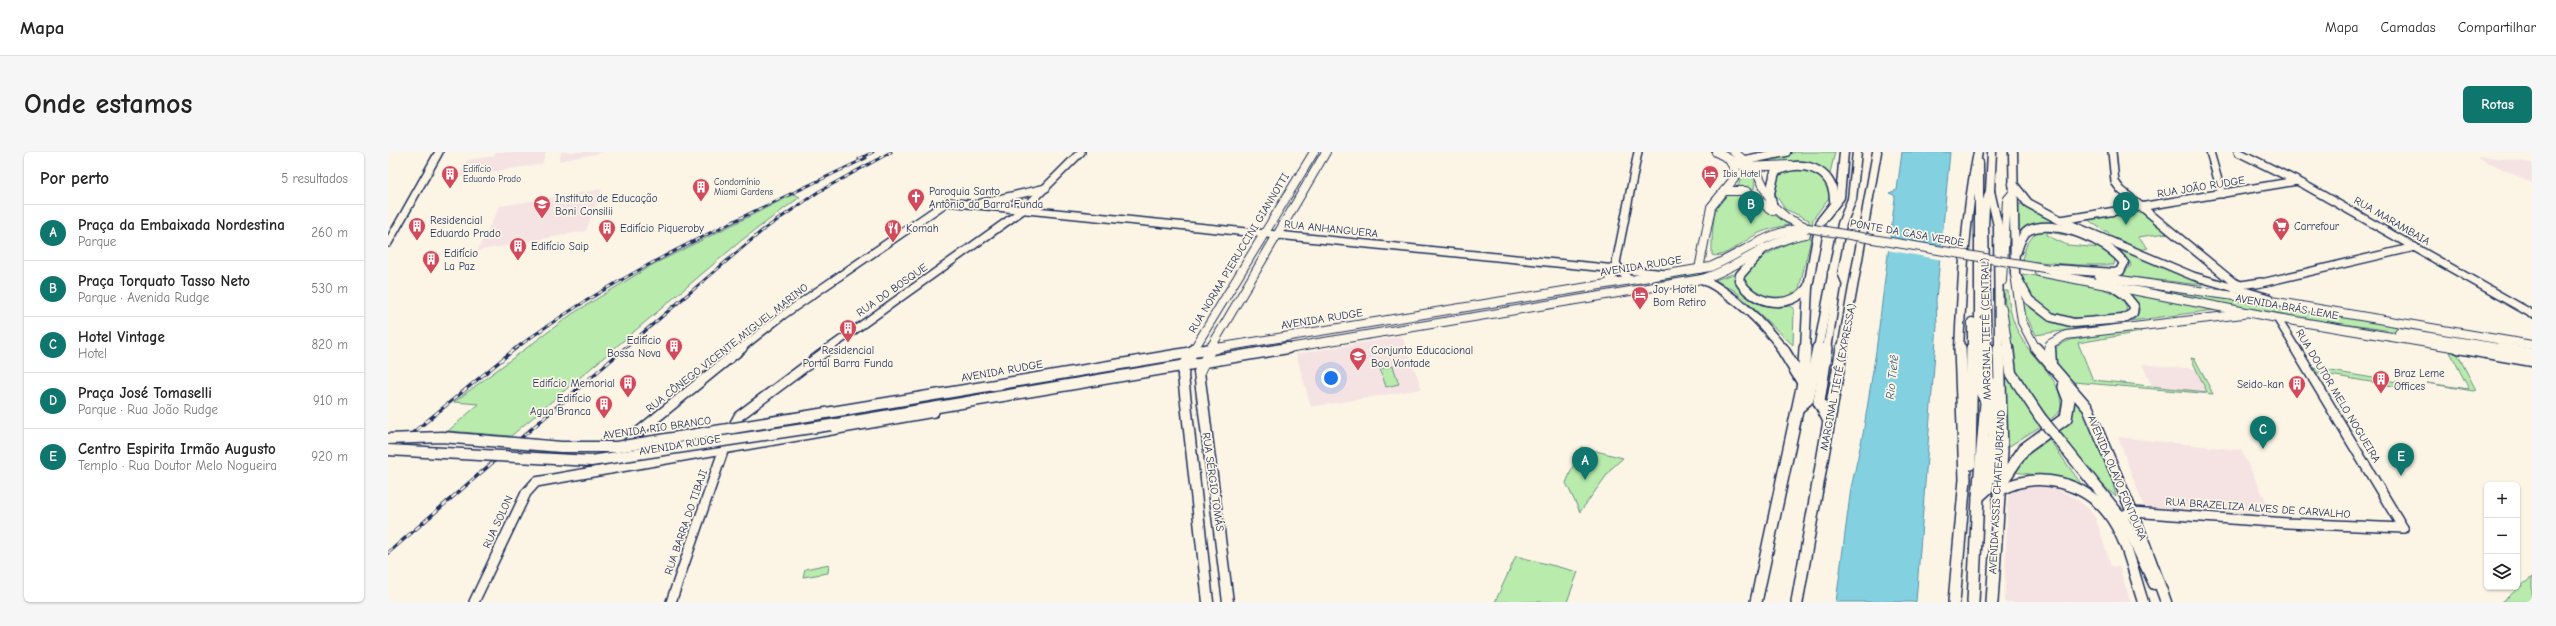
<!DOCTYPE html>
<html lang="pt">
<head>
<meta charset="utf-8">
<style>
	body { margin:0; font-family:"Comic Neue",sans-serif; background:#f6f6f6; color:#222 }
	.controls { position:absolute; right:12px; bottom:12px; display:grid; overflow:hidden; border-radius:6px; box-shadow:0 1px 3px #0004 }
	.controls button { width:36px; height:36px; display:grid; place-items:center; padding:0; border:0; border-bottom:1px solid #e0e0e0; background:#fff; color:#222; font:20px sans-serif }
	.you { position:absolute; left:943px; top:226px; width:14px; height:14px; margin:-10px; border:3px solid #fff; border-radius:50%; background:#1a73e8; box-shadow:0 0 0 6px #1a73e833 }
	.badge { display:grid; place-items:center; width:26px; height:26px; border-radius:50%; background:#0f766e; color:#fff; font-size:13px; font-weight:700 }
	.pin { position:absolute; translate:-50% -33px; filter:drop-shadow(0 1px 2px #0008) }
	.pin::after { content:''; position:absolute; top:21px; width:14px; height:12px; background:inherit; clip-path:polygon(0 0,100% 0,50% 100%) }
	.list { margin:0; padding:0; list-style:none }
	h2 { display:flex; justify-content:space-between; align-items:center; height:52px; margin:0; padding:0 16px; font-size:17px }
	h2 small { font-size:13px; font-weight:400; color:#767676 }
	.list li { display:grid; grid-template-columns:26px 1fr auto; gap:12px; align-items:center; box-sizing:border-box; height:56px; padding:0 16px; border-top:1px solid #e0e0e0 }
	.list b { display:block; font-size:15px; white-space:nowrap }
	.list p { margin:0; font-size:13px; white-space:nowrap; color:#767676 }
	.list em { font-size:13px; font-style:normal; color:#767676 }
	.icon { flex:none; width:22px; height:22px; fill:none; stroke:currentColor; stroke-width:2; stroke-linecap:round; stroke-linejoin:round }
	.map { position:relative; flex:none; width:2144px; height:450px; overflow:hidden; border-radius:6px }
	header { display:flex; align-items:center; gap:24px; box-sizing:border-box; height:56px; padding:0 20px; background:#fff; border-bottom:1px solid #e0e0e0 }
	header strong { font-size:19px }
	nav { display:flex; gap:22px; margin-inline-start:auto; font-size:14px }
	.intro { display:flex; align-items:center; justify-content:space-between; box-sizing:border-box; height:96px; padding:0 24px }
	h1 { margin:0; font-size:28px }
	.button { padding:10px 18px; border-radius:6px; background:#0f766e; color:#fff; font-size:14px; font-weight:700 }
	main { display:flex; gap:24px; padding:0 24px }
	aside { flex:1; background:#fff; border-radius:6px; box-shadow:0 1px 3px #0004 }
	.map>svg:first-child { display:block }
	.built { fill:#f5e3e3 }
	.green { fill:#b8ebac; stroke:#6a8d85 }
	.water { fill:#83d1e0; stroke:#5990ac }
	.pier { fill:#fcf5e5 }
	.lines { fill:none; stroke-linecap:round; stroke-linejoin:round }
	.secondary-far1-casing { stroke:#1b2f5e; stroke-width:10 }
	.secondary-casing { stroke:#1b2f5e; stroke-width:12 }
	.primary-far1-casing { stroke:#1b2f5e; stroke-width:10 }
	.primary-casing { stroke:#1b2f5e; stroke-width:13 }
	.highway-far1-casing { stroke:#1b2f5e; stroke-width:11 }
	.highway-casing { stroke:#1b2f5e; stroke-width:14 }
	.secondary-far1 { stroke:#fcf5e5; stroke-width:7 }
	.secondary { stroke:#fcf5e5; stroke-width:9 }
	.primary-far1 { stroke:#fcf5e5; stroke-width:8 }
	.primary { stroke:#fcf5e5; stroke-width:10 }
	.highway-far1 { stroke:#fcf5e5; stroke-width:8 }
	.highway { stroke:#fcf5e5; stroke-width:11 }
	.rail-far1-casing { stroke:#1b2f5e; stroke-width:3 }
	.rail-casing { stroke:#1b2f5e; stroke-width:3.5 }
	.rail-far1 { stroke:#fcf5e5; stroke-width:1.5; stroke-dasharray:5; stroke-linecap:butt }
	.rail { stroke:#fcf5e5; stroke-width:2; stroke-dasharray:6; stroke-linecap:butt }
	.primary-bridge-far1-casing { stroke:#1b2f5e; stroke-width:10; stroke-linecap:butt }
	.primary-bridge-casing { stroke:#1b2f5e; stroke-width:13; stroke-linecap:butt }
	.primary-bridge-far1 { stroke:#fcf5e5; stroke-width:8 }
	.primary-bridge { stroke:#fcf5e5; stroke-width:10 }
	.labels { text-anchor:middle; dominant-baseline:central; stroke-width:3.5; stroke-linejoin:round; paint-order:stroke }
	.far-poi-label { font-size:9px; fill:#1b2f5e; stroke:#fcf5e5; text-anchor:start }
	.street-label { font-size:11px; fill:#1b2f5e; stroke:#fcf5e5 }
	.poi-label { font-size:11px; fill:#1b2f5e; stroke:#fcf5e5; text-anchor:start }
	.water-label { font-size:12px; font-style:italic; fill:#35587e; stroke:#fcf5e5 }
</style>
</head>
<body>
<header>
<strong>Mapa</strong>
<nav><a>Mapa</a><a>Camadas</a><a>Compartilhar</a></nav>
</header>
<div class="intro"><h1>Onde estamos</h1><a class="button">Rotas</a></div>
<main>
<aside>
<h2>Por perto<small>5 resultados</small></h2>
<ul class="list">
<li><span class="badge">A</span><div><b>Praça da Embaixada Nordestina</b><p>Parque</p></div><em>260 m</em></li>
<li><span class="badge">B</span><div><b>Praça Torquato Tasso Neto</b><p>Parque · Avenida Rudge</p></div><em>530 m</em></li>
<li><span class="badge">C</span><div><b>Hotel Vintage</b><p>Hotel</p></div><em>820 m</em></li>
<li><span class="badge">D</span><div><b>Praça José Tomaselli</b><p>Parque · Rua João Rudge</p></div><em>910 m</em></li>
<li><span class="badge">E</span><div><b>Centro Espirita Irmão Augusto</b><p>Templo · Rua Doutor Melo Nogueira</p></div><em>920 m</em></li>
</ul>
</aside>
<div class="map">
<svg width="2144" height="450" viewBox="0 0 2144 450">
	<rect width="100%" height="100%" fill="#fcf5e5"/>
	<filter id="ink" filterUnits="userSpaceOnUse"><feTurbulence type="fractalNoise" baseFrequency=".025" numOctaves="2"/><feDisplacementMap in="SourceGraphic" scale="8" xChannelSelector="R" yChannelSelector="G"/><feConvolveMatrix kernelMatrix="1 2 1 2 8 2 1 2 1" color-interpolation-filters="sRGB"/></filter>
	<g filter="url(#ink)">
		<!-- built -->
		<g class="built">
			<path d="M108 0H158L154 12 71 25 79 8 105 4Z"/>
			<path d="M173 0H217L171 9Z"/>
			<path d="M2095 4 2144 11V31L2089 5Z"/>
			<path d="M214 37 198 79 89 99 112 54Z"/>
			<path d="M1014 184 1034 237 923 255 908 202Z"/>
			<path d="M1754 212 1808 217 1819 240 1764 234Z"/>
			<path d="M1730 285 1853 298 1879 351 1880 360 1874 362 1760 355 1755 353Z"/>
			<path d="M1643 331 1671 335 1669 337 1689 347 1701 357 1708 367 1723 414 1731 415 1743 450H1616L1620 343 1625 337Z"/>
		</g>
		<!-- green -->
		<g class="green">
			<path d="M1408 0H1447L1442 21 1434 17 1369 10Z"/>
			<path d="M1397 17H1419L1438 28 1443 43 1425 67 1422 91 1410 141C1392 150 1362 147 1356 124 1362 108 1402 88 1419 86L1421 68 1397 57 1387 42 1390 24Z"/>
			<path d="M1363 21 1367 28 1366 37 1350 34 1355 22Z"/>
			<path d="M1353 40 1401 73C1391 75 1380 77 1371 81 1360 86 1334 108 1324 103 1324 88 1323 49 1340 41 1344 40 1349 41 1353 40Z"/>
			<path d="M406 42 412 45 354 88 123 284 60 279 91 252 66 250 184 162 264 113Z"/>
			<path d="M1631 52 1638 53 1684 76 1640 74 1629 84V54Z"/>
			<path d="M1752 59 1779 81 1750 85 1760 96 1753 98 1723 85 1719 79H1716L1699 67Z"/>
			<path d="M1649 79H1672L1689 85 1660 80 1658 83 1679 93 1714 96 1727 105 1726 113H1690L1637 109 1634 107 1639 92Z"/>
			<path d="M1727 96 1815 131 1814 133 1735 124 1733 122 1743 114 1742 110Z"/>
			<path d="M1340 113 1306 125 1259 130 1260 128Z"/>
			<path d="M1345 122C1348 126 1347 130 1349 134 1357 146 1391 148 1406 156L1405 193 1346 138 1327 128Z"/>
			<path d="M1634 122C1653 125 1745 132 1738 160 1729 165 1718 164 1708 165 1673 169 1642 161 1634 122Z"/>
			<path d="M1749 132 1910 156 2144 196V199L1934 169 1748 136Z"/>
			<path d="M1616 139H1620C1621 157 1625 173 1635 189 1650 213 1675 228 1673 258L1662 268 1628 221 1619 174Z"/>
			<path d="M1633 140 1646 158 1664 169 1706 174 1648 183 1633 154Z"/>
			<path d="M1740 141 1822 156 1827 158 1742 169C1757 160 1751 151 1740 141Z"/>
			<path d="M1750 177 1753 180 1690 191 1705 228 1819 240 1803 206 1807 207 1825 242 1685 230 1666 210 1665 196 1682 188Z"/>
			<path d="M2062 200 2069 201 2088 238 2085 239 2039 231 2081 237Z"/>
			<path d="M1005 214 1011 232 998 235 992 217Z"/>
			<path d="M1925 216 2015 231 2017 236 1925 220Z"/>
			<path d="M1617 218 1629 240 1653 274 1620 295Z"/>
			<path d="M1686 246C1703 266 1723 319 1728 345L1703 322 1671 278 1684 266Z"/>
			<path d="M1661 287 1699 340 1670 326 1626 320 1640 303Z"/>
			<path d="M1193 295 1235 306 1224 316 1192 360 1178 331Z"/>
			<path d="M1128 404 1190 420 1179 450H1107Z"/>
			<path d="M441 412 440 421 415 425 417 417Z"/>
			<path d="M2144 425V450H2114Z"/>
		</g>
		<!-- water -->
		<path class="water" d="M1514 0H1562L1548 148 1549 174 1528 450H1448L1463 336 1475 282 1488 199 1507 46 1506 43 1501 41 1509 38Z"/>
		<!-- pier -->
		<path class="pier" d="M1500 85 1557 95 1555 108 1499 98Z"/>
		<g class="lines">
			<!-- secondary-far1 casing -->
			<g class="secondary-far1-casing">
				<g id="secondary-far1">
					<path d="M1724 0 1727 30 1733 38 1845 130 1853 133 1873 130"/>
					<path d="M1822 0 1834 42"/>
					<path d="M1850 0 1915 32 2144 162"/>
					<path d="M593 51 658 36"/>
					<path d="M1672 68 1805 124 1881 146"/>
					<path d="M1673 68 1909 29"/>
					<path d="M0 91 51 0"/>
					<path d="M1242 128 1233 120 1228 111 1250 0"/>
					<path d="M1869 132 2027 95"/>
					<path d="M1889 166 1908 197"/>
					<path d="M352 197 395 163 559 50 1278 122"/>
					<path d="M440 197 635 58 693 0"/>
				</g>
			</g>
			<!-- secondary casing -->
			<g class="secondary-casing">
				<g id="secondary">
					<path d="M1907 196 2015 376"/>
					<path d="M222 317 234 297 248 282 354 196"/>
					<path d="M1728 366 1744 360 1899 371 2015 376"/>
					<path d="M86 450 138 341 148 330 546 260"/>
					<path d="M283 450 341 282 351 264 442 196"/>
				</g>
			</g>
			<!-- primary-far1 casing -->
			<g class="primary-far1-casing">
				<g id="primary-far1">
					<path d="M1328 0 1357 15 1402 13"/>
					<path d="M1346 0 1368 18 1385 54 1399 66 1416 74"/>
					<path d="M1336 39H1358L1385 59"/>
					<path d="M1311 117 1323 55 1350 22 1341 8"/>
					<path d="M1651 120 1889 166 2076 197"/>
					<path d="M1627 122 1634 170 1648 197"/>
					<path d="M1711 125 1889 150 2144 193"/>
					<path d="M1614 129 1619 48 1624 42"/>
					<path d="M1221 131 1229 115"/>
					<path d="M1614 156 1620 197"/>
					<path d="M2011 180 2117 197"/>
					<path d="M806 197 926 0"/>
					<path d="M822 197 938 0"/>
					<path d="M823 197 1322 115C1356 101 1382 77 1420 76"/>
					<path d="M894 197 1314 127C1351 116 1379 88 1418 82"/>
					<path d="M1662 197V192L1678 183 1855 162"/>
				</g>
			</g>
			<!-- primary casing -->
			<g class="primary-casing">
				<g id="primary">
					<path d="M807 196 796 214 795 224 820 450"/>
					<path d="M823 196 811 220 840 450"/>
					<path d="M1620 196 1623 221 1652 265"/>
					<path d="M1648 196 1700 256 1750 374 1778 450"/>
					<path d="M1662 196 1663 213"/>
					<path d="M2070 196 2144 209"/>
					<path d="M2111 196 2144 202"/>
					<path d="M444 260 829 196"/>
					<path d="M443 273 900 196"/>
					<path d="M1678 297 1737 370 1766 432"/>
					<path d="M1611 339C1648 317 1700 330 1724 367 1740 391 1746 423 1755 450"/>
				</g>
			</g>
			<!-- highway-far1 casing -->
			<g class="highway-far1-casing">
				<g id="highway-far1">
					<path d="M1625 0 1627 122 1641 148 1663 165 1686 171 1735 167 1745 161 1746 154 1737 143 1723 133"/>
					<path d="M1358 8 1398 0"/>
					<path d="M1625 32 1640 51 1672 68"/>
					<path d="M1602 39 1610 74 1611 197"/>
					<path d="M1384 53 1382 41 1387 20C1412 6 1446 16 1446 48"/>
					<path d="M1376 96 1352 123 1351 128C1365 153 1402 159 1420 135"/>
					<path d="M1629 99C1631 92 1634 82 1641 78 1667 66 1721 89 1736 111L1732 119 1727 121 1667 117"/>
					<path d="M1314 127C1347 143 1372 168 1395 197"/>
					<path d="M1584 170V197"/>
					<path d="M1417 197 1420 135 1428 91 1433 69 1452 45 1456 0"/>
					<path d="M1430 197 1454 72 1464 47 1469 0"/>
					<path d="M1439 197 1449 133 1444 121"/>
					<path d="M1454 197 1489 0"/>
					<path d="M1571 197C1574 131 1577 65 1590 0"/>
					<path d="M1591 197V11"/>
					<path d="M1599 197 1596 75 1597 55 1602 39 1604 0"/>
				</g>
			</g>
			<!-- highway casing -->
			<g class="highway-casing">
				<g id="highway">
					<path d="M1394 196 1414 229"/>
					<path d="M1439 196 1431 250 1441 269"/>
					<path d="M1591 196 1592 237 1599 251"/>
					<path d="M1411 255 1420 247 1430 196"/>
					<path d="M1582 312 1584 196"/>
					<path d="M1613 331 1636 297 1678 266 1681 248 1676 235 1677 231"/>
					<path d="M1590 345 1599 337 1606 283V232"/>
					<path d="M1368 450 1415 231 1417 196"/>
					<path d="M1409 450 1454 196"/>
					<path d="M1566 450 1577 327 1572 196"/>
					<path d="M1585 450 1590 345 1600 227 1599 196"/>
					<path d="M1604 450 1614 299 1611 196"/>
				</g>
			</g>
			<!-- secondary-far1 -->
			<use href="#secondary-far1" class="secondary-far1"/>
			<!-- secondary -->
			<use href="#secondary" class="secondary"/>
			<!-- primary-far1 -->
			<use href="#primary-far1" class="primary-far1"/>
			<!-- primary -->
			<use href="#primary" class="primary"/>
			<!-- highway-far1 -->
			<use href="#highway-far1" class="highway-far1"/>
			<!-- highway -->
			<use href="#highway" class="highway"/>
			<!-- rail-far1 casing -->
			<g class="rail-far1-casing">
				<g id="rail-far1">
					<path d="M471 7 485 0"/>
					<path d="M127 197C234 117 358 64 478 6"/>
					<path d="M236 197 375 78 430 40 503 0"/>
				</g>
			</g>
			<!-- rail casing -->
			<g class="rail-casing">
				<g id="rail">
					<path d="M0 301 128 196"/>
					<path d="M0 401 237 196"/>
				</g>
			</g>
			<!-- rail-far1 -->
			<use href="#rail-far1" class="rail-far1"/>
			<!-- rail -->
			<use href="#rail" class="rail"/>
			<!-- primary-bridge-far1 casing -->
			<g class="primary-bridge-far1-casing">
				<path id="primary-bridge-far1" d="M1420 76 1662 117"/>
			</g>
			<!-- primary-bridge casing -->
			<g class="primary-bridge-casing">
				<g id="primary-bridge">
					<path d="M1652 265 1678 297"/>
					<path d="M0 287 54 285 173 295H229L444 260"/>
					<path d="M0 298 203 309 443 273"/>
				</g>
			</g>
			<!-- primary-bridge-far1 -->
			<use href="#primary-bridge-far1" class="primary-bridge-far1"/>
			<!-- primary-bridge -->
			<use href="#primary-bridge" class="primary-bridge"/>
		</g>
	</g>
	<!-- icons -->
	<defs>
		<g id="building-pin" transform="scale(0.9)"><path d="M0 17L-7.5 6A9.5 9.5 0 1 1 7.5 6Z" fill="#d1495b" stroke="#fcf5e5"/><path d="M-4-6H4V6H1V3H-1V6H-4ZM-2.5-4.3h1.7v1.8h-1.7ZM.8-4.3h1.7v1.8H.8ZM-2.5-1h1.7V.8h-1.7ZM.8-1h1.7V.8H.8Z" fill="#fff"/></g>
		<g id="hotel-pin" transform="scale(0.9)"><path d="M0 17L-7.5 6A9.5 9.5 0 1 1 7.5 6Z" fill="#d1495b" stroke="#fcf5e5"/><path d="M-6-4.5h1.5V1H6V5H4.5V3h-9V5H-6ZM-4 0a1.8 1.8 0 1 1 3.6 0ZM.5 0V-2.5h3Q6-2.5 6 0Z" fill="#fff"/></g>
		<g id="church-pin" transform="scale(0.9)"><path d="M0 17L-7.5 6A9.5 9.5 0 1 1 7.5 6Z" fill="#d1495b" stroke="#fcf5e5"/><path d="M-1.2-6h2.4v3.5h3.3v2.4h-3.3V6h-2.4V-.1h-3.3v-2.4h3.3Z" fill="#fff"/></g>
		<g id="school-pin" transform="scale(0.9)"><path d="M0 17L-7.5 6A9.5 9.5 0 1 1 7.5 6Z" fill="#d1495b" stroke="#fcf5e5"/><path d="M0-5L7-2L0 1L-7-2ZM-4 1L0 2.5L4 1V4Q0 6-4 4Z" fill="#fff"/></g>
		<g id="supermarket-pin" transform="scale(0.9)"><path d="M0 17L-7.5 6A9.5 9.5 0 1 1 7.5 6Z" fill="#d1495b" stroke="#fcf5e5"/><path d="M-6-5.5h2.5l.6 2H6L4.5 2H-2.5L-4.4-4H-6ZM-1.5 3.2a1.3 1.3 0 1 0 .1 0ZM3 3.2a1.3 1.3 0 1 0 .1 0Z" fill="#fff"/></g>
		<g id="restaurant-pin" transform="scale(0.9)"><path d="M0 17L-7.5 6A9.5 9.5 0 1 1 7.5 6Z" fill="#d1495b" stroke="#fcf5e5"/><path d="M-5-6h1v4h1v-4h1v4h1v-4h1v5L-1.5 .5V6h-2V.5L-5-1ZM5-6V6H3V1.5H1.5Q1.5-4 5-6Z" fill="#fff"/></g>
	</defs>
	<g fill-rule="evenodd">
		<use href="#building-pin" x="62" y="22"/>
		<use href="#hotel-pin" x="1322" y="22"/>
		<use href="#building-pin" x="313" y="35"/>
		<use href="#church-pin" x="528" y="45"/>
		<use href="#school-pin" x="154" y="52"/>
		<use href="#building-pin" x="29" y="74"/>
		<use href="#supermarket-pin" x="1893" y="74"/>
		<use href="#building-pin" x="219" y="76"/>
		<use href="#restaurant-pin" x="505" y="76"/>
		<use href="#building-pin" x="130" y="94"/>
		<use href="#building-pin" x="43" y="107"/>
		<use href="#hotel-pin" x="1252" y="143"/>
		<use href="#building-pin" x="460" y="176"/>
		<use href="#building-pin" x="286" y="194"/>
		<use href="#school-pin" x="970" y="204"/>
		<use href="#building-pin" x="1993" y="227"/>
		<use href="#building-pin" x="240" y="231"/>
		<use href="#building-pin" x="1909" y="232"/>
		<use href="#building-pin" x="216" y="252"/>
	</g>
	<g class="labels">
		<!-- far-poi labels -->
		<g class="far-poi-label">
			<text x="75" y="17">Edifício<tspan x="75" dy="10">Eduardo Prado</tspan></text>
			<text x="1335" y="22">Ibis Hotel</text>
			<text x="326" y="30">Condomínio<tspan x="326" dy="10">Miami Gardens</tspan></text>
		</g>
		<!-- street labels -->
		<g class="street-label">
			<text transform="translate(1813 35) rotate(-9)">RUA JOÃO RUDGE</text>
			<text transform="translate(2004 69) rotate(30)">RUA MARAMBAIA</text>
			<text transform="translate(943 77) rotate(6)">RUA ANHANGUERA</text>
			<text transform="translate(1519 81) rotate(10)">PONTE DA CASA VERDE</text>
			<text transform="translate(851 101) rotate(-59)">RUA NORMA PIERUCCINI GIANNOTTI</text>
			<text transform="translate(1253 114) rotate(-9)">AVENIDA RUDGE</text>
			<text transform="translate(504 138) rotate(-35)">RUA DO BOSQUE</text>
			<text transform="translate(1899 155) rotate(10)">AVENIDA BRÁS LEME</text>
			<text transform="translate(934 167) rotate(-9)">AVENIDA RUDGE</text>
			<text transform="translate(1598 177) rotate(-91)">MARGINAL TIETÊ (CENTRAL)</text>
			<text transform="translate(339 196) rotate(-38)">RUA CÔNEGO VICENTE MIGUEL MARINO</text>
			<text transform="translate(614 219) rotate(-10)">AVENIDA RUDGE</text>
			<text transform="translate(1450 225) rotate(-79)">MARGINAL TIETÊ (EXPRESSA)</text>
			<text transform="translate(1950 244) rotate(59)">RUA DOUTOR MELO NOGUEIRA</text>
			<text transform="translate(269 276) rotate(-8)">AVENIDA RIO BRANCO</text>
			<text transform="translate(292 293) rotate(-9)">AVENIDA RUDGE</text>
			<text transform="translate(1729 326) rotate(67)">AVENIDA OLAVO FONTOURA</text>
			<text transform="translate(825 330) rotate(82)">RUA SÉRGIO TOMÁS</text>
			<text transform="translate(1609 340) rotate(-87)">AVENIDA ASSIS CHATEAUBRIAND</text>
			<text transform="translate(1870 356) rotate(4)">RUA BRAZELIZA ALVES DE CARVALHO</text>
			<text transform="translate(110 370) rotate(-65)">RUA SOLON</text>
			<text transform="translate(298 370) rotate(-71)">RUA BARRA DO TIBAJI</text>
		</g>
		<!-- poi labels -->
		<g class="poi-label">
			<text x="541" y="39">Paroquia Santo<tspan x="541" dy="13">Antônio da Barra Funda</tspan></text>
			<text x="167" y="46">Instituto de Educação<tspan x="167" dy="13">Boni Consilii</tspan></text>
			<text x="42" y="68">Residencial<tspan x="42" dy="13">Eduardo Prado</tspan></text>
			<text x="1906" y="74">Carrefour</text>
			<text x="232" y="76">Edifício Piqueroby</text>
			<text x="518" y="76">Komah</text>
			<text x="143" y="94">Edifício Saip</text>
			<text x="56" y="101">Edifício<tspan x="56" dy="13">La Paz</tspan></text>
			<text x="1265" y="137">Joy Hotel<tspan x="1265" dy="13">Bom Retiro</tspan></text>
			<text x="273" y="188" text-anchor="end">Edifício<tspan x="273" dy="13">Bossa Nova</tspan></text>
			<text x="460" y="198" text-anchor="middle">Residencial<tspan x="460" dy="13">Portal Barra Funda</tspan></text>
			<text x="983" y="198">Conjunto Educacional<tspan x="983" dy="13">Boa Vontade</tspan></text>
			<text x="2006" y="221">Braz Leme<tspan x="2006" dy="13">Offices</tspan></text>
			<text x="227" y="231" text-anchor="end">Edifício Memorial</text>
			<text x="1896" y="232" text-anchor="end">Seido-kan</text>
			<text x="203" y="246" text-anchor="end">Edifício<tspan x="203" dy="13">Agua Branca</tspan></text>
		</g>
		<!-- water labels -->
		<g class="water-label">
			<text transform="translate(1504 225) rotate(-84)">Rio Tietê</text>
		</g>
	</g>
</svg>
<div class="controls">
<button>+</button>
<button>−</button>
<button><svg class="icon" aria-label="layers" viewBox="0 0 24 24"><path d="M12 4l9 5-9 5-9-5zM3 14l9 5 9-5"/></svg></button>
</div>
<div class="you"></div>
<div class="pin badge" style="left:1197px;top:328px">A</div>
<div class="pin badge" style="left:1363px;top:72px">B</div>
<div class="pin badge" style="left:1875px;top:297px">C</div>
<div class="pin badge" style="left:1738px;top:73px">D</div>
<div class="pin badge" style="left:2013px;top:324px">E</div>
</div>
</main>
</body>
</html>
